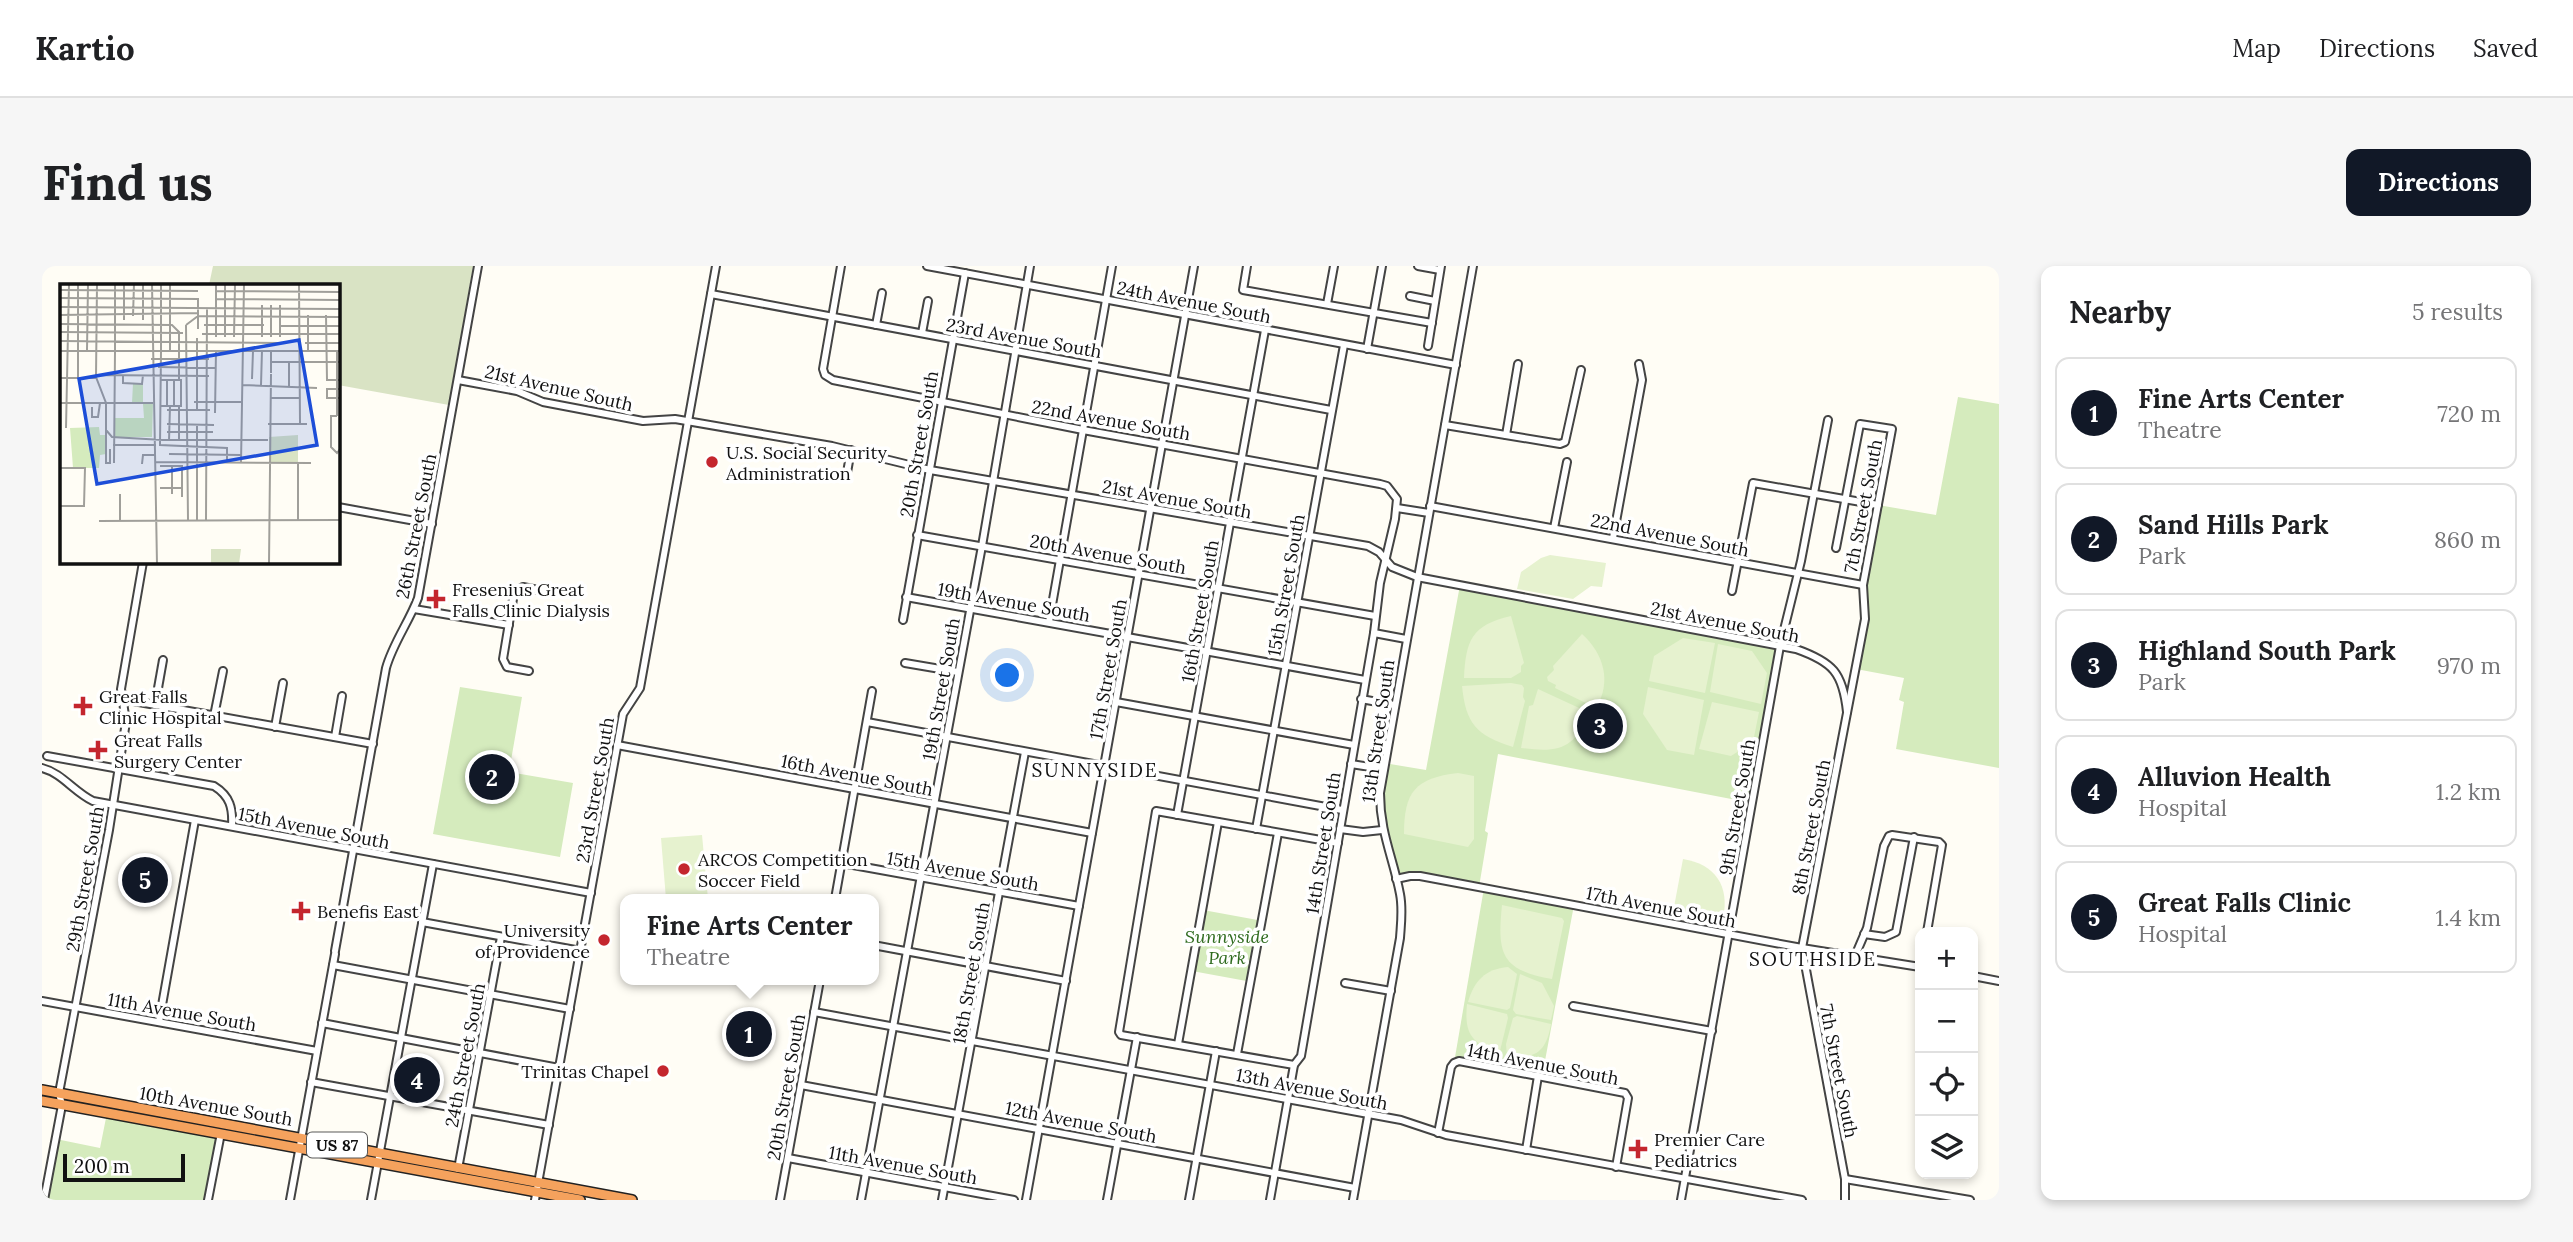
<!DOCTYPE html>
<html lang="en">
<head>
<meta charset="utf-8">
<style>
	body { margin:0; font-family:Lora,serif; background:#f6f6f6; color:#202124 }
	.controls { position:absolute; right:21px; bottom:21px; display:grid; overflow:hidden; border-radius:14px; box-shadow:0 4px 10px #0003 }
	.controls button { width:63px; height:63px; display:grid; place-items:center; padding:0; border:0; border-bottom:2px solid #e0e0e0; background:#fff; color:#202124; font:35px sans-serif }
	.scale { position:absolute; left:21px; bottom:18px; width:122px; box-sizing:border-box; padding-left:7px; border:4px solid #111; border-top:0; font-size:19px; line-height:24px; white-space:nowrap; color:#111; -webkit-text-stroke:5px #fff; paint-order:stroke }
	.you { position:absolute; left:966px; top:410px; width:24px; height:24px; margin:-18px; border:5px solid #fff; border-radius:50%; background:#1a73e8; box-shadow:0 0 0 10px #1a73e833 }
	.badge { display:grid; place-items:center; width:46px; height:46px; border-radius:50%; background:#111827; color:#fff; font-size:23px; font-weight:700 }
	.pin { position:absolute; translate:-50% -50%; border:4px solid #fff; box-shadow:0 2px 7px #0006 }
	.popup { position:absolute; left:578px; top:628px; width:259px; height:91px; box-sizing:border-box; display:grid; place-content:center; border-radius:14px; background:#fff; filter:drop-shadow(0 2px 5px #0005); font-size:23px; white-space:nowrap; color:#757577 }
	.popup b { font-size:26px; color:#202124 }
	.popup::after { content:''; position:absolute; left:50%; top:100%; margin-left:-14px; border:14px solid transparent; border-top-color:#fff }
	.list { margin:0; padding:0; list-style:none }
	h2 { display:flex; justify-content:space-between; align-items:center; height:91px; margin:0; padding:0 28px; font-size:30px }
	h2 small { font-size:23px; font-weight:400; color:#757577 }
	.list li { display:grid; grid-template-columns:46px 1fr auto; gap:21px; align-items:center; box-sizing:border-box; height:112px; margin:0 14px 14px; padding:0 14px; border:2px solid #e0e0e0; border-radius:14px }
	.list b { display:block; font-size:26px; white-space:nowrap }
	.list p { margin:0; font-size:23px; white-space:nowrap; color:#757577 }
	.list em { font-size:23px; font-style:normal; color:#757577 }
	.icon { flex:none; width:38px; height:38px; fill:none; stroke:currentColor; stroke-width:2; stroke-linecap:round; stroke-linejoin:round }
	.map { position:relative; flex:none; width:1957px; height:934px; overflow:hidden; border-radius:14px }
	header { display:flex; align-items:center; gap:42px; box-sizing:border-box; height:98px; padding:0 35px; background:#fff; border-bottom:2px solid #e0e0e0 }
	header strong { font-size:33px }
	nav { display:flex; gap:38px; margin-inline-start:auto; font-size:24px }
	.intro { display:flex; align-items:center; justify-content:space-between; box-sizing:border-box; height:168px; padding:0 42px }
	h1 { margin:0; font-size:49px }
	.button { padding:18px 32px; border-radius:14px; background:#111827; color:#fff; font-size:24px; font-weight:700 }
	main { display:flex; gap:42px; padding:0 42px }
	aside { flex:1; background:#fff; border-radius:14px; box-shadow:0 4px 10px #0003 }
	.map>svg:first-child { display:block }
	.green { fill:#d5ebbd }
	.cemetery { fill:#d9e3c4 }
	.pitch { fill:#e6f2cf }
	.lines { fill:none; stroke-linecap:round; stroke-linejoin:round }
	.minor-casing { stroke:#444; stroke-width:10 }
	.highway-casing { stroke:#222; stroke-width:12 }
	.minor { stroke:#fff; stroke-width:6 }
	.highway { stroke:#f5a25d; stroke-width:9 }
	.poi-dot { fill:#c4262e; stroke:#fff; stroke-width:2.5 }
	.labels { text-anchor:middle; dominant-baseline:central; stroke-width:7; stroke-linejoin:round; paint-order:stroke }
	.shield { fill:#fff; stroke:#585858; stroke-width:2 }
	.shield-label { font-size:16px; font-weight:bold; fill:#111 }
	.street-label { font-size:18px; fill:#111; stroke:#fff }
	.poi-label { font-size:18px; fill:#111; stroke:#fff; text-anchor:start }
	.park-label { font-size:18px; font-style:italic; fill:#2f6b1f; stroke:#fff }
	.neighbourhood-label { font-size:19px; letter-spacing:2px; fill:#111; stroke:#fff }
	.inset-road { fill:none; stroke:#a09f9a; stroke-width:2 }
	.view { fill:#1d4ed8; fill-opacity:0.15; stroke:#1d4ed8; stroke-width:3.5 }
	.inset-edge { fill:none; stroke:#111; stroke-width:3.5 }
</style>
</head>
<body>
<header>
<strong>Kartio</strong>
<nav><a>Map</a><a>Directions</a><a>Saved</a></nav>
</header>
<div class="intro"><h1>Find us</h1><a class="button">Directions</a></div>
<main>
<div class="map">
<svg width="1957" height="934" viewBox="0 0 1957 934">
	<rect width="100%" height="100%" fill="#fffdf5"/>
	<!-- green -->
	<g class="green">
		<path d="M1916 131 1957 138V502L1854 483 1862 436 1857 434 1862 412 1814 403 1823 353 1821 319 1836 239 1894 249Z"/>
		<path d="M1418 319 1738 380 1710 537 1456 488 1443 565 1446 567 1437 621 1378 610 1354 613 1338 547 1342 497 1384 504Z"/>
		<path d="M418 421 480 431 467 506 531 517 518 591 391 568Z"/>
		<path d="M1442 622 1532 639 1500 811 1412 797Z"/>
		<path d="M1161 644 1221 655 1210 716 1150 705Z"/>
		<path d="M65 847 179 867 166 934H2L14 873 58 882Z"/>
	</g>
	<!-- cemetery -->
	<path class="cemetery" d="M171 0H431L407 139 296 119V19H167Z"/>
	<!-- pitch -->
	<g class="pitch">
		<path d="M1508 289 1564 297 1560 321 1549 320 1531 333 1475 323 1479 306 1499 292Z"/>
		<path d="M1469 350 1482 397 1479 400V406L1469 412H1422C1424 375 1429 359 1469 350Z"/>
		<path d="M1540 368C1562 388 1570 416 1554 442L1513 422 1514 419 1506 415 1505 411 1512 404 1511 400Z"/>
		<path d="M1641 372 1673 377 1663 427 1607 415 1612 390Z"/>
		<path d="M1676 378 1710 385 1725 407 1719 438 1668 426Z"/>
		<path d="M1469 417 1480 419 1482 422 1481 431 1483 435 1471 481C1434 469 1424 458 1420 420Z"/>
		<path d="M1606 421 1662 434 1652 489 1625 484 1601 448Z"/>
		<path d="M1496 423 1548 447C1531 483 1518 487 1479 482L1487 440 1491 439Z"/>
		<path d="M1670 436 1717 446 1711 476 1689 490 1657 483Z"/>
		<path d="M1416 507 1432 510V573L1426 581 1362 568C1362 526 1373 512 1416 507Z"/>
		<path d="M660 569 666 633H624L619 572Z"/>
		<path d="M1641 593C1673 598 1688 620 1681 652L1635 644 1632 641Z"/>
		<path d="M1460 639 1520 652 1522 655 1510 713C1459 704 1455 688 1460 639Z"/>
		<path d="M1466 701 1475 708 1468 742 1465 744 1426 736C1432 715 1443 703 1466 701Z"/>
		<path d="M1478 708 1500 717 1512 740 1509 754 1474 748 1471 744Z"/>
		<path d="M1425 738 1465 748 1466 752 1457 789C1430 776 1422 769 1425 738Z"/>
		<path d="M1475 750 1509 758C1504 786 1494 793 1465 791L1464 778 1471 752Z"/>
	</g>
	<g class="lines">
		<!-- minor casing -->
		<g class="minor-casing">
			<g id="minor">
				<path d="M799 0 781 103 783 109 791 114 1041 164 1338 218 1345 220 1355 233 1353 253 1338 317 1332 367 1259 790 1252 799 1228 934"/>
				<path d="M885 0 1414 99"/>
				<path d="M1205 0 1201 24 1390 57"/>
				<path d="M1376 0 1398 4"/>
				<path d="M669 28 1289 144"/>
				<path d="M1368 30 1393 35"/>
				<path d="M1285 38 1292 0"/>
				<path d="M834 59 840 27"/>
				<path d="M880 67 886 35"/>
				<path d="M1386 80 1399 0"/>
				<path d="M1325 83 1340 0"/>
				<path d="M416 114 475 125 501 136 601 155 633 153 790 180 888 204 1326 280 1337 286 1350 301 1375 311 1754 383C1791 396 1801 407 1805 446"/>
				<path d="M1403 159 1518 178 1523 176 1539 104"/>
				<path d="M1464 169 1476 98"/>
				<path d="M804 212 809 184"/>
				<path d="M1388 240 1821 319"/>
				<path d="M296 241 390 258"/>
				<path d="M1355 242 1387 247"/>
				<path d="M1512 262 1525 196"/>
				<path d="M875 269 1333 350"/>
				<path d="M1571 272 1600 114 1597 98"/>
				<path d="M1794 282 1818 158 1850 163 1821 319 1823 353 1760 682 1803 913V934"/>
				<path d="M1690 325 1711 217 1836 239"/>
				<path d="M864 331 1323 414"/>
				<path d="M372 343 467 359"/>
				<path d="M861 354 923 7"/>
				<path d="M1007 356 1070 0"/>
				<path d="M1332 367 1364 373"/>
				<path d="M863 397 916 406"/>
				<path d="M487 405 465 401 461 393 472 327 481 321 501 325"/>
				<path d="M80 433 331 478"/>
				<path d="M1319 433 1352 439"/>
				<path d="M1074 436 1312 479"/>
				<path d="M113 439 121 394"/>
				<path d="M172 450 181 405"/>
				<path d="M825 456 1300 544"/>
				<path d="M233 461 241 417"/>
				<path d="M293 471 300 430"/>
				<path d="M575 479 1050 567"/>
				<path d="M5 490 172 520C188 530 191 542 190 560"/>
				<path d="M1309 498 1341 503"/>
				<path d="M0 502C20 507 32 526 51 535L549 627"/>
				<path d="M1135 549 1223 64"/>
				<path d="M1214 563 1302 79"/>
				<path d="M1298 563 1321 566 1340 564"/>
				<path d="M800 597 1037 640"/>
				<path d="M1354 613 1368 610H1378L1760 682 1878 701"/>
				<path d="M793 633 830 425"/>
				<path d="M380 656 539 685"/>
				<path d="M1822 668 1843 671 1854 666 1872 571"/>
				<path d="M831 679 1024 715"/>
				<path d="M293 685 344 402C351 377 367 356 376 332L436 0"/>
				<path d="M1813 690 1825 662 1842 580 1847 570 1850 569 1897 576 1900 579 1885 666"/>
				<path d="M291 699 528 743"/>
				<path d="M1931 710 1957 715"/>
				<path d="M1303 717 1349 725"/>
				<path d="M0 735 275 785"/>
				<path d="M1531 740 1670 765"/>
				<path d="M772 746 1359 854 1404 869 1760 934"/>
				<path d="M117 756 153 554"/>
				<path d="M280 757 517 802"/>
				<path d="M1136 778 1176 556"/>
				<path d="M1195 788 1236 567"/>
				<path d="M1252 799 1079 769 1077 766 1114 545 1296 577"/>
				<path d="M269 816 507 859"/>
				<path d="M759 819 1313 922"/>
				<path d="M1396 867 1409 801 1412 797 1417 795 1583 827 1586 832 1574 901"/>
				<path d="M1484 884 1496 810"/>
				<path d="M746 892 972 934"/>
				<path d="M416 903 459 671"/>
				<path d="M1803 913 1928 934"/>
				<path d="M2 934 20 839 17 827 67 564 84 456 79 423 101 296"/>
				<path d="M166 934 179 867"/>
				<path d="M248 934 293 688"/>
				<path d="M329 934 391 598"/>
				<path d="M493 934 581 448 598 422 674 0"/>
				<path d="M738 934 778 714"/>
				<path d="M819 934 940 280 988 0"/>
				<path d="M900 934 983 486"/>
				<path d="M984 934 1152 0"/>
				<path d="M1065 934 1095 771"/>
				<path d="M1147 934 1174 785"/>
				<path d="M1311 934 1358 672C1359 657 1361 643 1358 628 1351 591 1338 567 1338 527L1431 0"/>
				<path d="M1639 934 1738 380 1759 295 1786 154"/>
			</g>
		</g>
		<!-- highway casing -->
		<g class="highway-casing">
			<g id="highway">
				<path d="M0 824 590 934"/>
				<path d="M0 835 538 934"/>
			</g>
		</g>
		<!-- minor -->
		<use href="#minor" class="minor"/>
		<!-- highway -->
		<use href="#highway" class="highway"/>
	</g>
	<!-- markers -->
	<g class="poi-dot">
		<circle cx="670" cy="196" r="7"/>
		<path d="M390.5 322.5h7v7h7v7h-7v7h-7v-7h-7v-7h7z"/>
		<path d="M37.5 429.5h7v7h7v7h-7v7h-7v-7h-7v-7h7z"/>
		<path d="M52.5 473.5h7v7h7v7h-7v7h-7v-7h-7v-7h7z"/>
		<circle cx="642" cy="603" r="7"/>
		<path d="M255.5 634.5h7v7h7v7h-7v7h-7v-7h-7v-7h7z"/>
		<circle cx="562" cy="674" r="7"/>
		<circle cx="621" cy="805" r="7"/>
		<path d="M1592.5 872.5h7v7h7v7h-7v7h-7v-7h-7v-7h7z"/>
	</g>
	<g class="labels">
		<!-- shield labels -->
		<rect class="shield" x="265" y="866.5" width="60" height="25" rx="5"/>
		<g class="shield-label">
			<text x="295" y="879">US 87</text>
		</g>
		<!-- street labels -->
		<g class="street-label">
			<text transform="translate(1152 36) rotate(11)">24th Avenue South</text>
			<text transform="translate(982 72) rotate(10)">23rd Avenue South</text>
			<text transform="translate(517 122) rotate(13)">21st Avenue South</text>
			<text transform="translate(1069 154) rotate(10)">22nd Avenue South</text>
			<text transform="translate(877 178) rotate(-80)">20th Street South</text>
			<text transform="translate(1135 233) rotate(10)">21st Avenue South</text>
			<text transform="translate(1821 240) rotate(-79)">7th Street South</text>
			<text transform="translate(374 260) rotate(-79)">26th Street South</text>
			<text transform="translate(1628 269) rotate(11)">22nd Avenue South</text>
			<text transform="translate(1066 288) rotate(10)">20th Avenue South</text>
			<text transform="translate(1244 319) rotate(-80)">15th Street South</text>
			<text transform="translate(972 336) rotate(10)">19th Avenue South</text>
			<text transform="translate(1158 345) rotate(-80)">16th Street South</text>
			<text transform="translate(1683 356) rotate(11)">21st Avenue South</text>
			<text transform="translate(1066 403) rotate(-80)">17th Street South</text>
			<text transform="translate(899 423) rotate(-80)">19th Street South</text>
			<text transform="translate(1336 465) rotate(-82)">13th Street South</text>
			<text transform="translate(815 509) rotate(11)">16th Avenue South</text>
			<text transform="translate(553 524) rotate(-80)">23rd Street South</text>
			<text transform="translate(1695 541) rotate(-80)">9th Street South</text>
			<text transform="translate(1769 561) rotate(-79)">8th Street South</text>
			<text transform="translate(272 562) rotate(11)">15th Avenue South</text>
			<text transform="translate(1281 577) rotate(-81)">14th Street South</text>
			<text transform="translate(921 605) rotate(10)">15th Avenue South</text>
			<text transform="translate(43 613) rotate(-80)">29th Street South</text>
			<text transform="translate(1619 641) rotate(11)">17th Avenue South</text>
			<text transform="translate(929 707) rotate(-80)">18th Street South</text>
			<text transform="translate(140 746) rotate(10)">11th Avenue South</text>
			<text transform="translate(423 789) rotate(-79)">24th Street South</text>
			<text transform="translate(1501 798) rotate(11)">14th Avenue South</text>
			<text transform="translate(1797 805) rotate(79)">7th Street South</text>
			<text transform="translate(744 821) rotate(-80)">20th Street South</text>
			<text transform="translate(1270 823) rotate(11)">13th Avenue South</text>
			<text transform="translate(174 840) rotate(10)">10th Avenue South</text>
			<text transform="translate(1039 856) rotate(11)">12th Avenue South</text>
			<text transform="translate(861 899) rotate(10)">11th Avenue South</text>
		</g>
		<!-- poi labels -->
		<g class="poi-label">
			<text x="684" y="186">U.S. Social Security<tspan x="684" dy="21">Administration</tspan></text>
			<text x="410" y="323">Fresenius Great<tspan x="410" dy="21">Falls Clinic Dialysis</tspan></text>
			<text x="57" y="430">Great Falls<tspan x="57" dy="21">Clinic Hospital</tspan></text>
			<text x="72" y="474">Great Falls<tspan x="72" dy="21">Surgery Center</tspan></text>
			<text x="656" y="593">ARCOS Competition<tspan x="656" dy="21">Soccer Field</tspan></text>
			<text x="275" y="645">Benefis East</text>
			<text x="548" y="664" text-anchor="end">University<tspan x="548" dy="21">of Providence</tspan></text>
			<text x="607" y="805" text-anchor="end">Trinitas Chapel</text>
			<text x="1612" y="873">Premier Care<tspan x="1612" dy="21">Pediatrics</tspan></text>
		</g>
		<!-- park labels -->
		<g class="park-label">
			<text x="1185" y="670">Sunnyside<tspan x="1185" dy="21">Park</tspan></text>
		</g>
		<!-- neighbourhood labels -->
		<g class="neighbourhood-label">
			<text x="1053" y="504">SUNNYSIDE</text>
			<text x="1771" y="693">SOUTHSIDE</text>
		</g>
	</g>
	<!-- overview -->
	<g transform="translate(18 18)">
		<rect width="280" height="280" fill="#fffdf5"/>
		<path d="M73 99H83V119H93L92 153H54V134H84L83 120 72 119ZM39 143 40 151H45L46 170 40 171 39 184H13L10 144Z" fill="#d5ebbd"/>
		<path d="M238 151V179L209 178V153ZM151 265H181L179 280H151Z" fill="#d9e3c4"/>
		<path class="inset-road" d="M37 0 36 93 46 119V179H50V165M92 0 97 280M239 0 240 140M0 6 138 7M156 7 280 8M0 14 138 15V45M156 15 280 16M0 23 280 25M0 31 138 29M266 31 267 96H280M73 32 74 0M64 36V0M83 36V0M0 40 112 41 119 48V96M126 41 128 236M126 41 138 32 280 33M144 41H204M220 42H280M0 48 123 49M142 50H280M156 53V0M165 53V0M174 53 175 0M202 53V21M211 53V21M220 53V21M0 57 220 59M245 59H280M18 66V94M18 66V0M27 66 28 0M0 67H280M55 67V0M101 67 100 161 167 164V179M101 67V0M110 67V0M248 67V31M91 75H149M211 78H280M229 78V102M98 83 156 84M211 89V66M36 91 149 92M63 91V99L82 100 83 91M0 94H36M192 95 193 67M183 101 257 104M201 101 202 66M280 105H267V114H280M211 114H240M134 118H183M0 119H93M100 122H121V96H101M107 122V96M114 122V96M32 123V133H38L40 119M107 126H150M137 126V54M155 129 156 66M277 132V67M277 132H271V163L277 169 280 165M107 140 154 141M208 140H247M137 141V236M6 144 9 0M46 146 52 153 103 156H208M107 148H153M109 157 110 122M119 157V122M53 161H96M109 170 181 171M96 178 251 179M54 179 55 67M181 179 184 0M82 180 83 171H96M100 182H122V213M0 184H25L24 222H0M100 204H122M112 210V182M60 236V210M146 236 147 24M238 236V179M39 237 280 236M209 280 211 90"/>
		<path class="view" d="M239 56 257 161 37 200 19 95Z"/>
		<rect width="280" height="280" class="inset-edge"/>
	</g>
</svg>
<div class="controls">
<button>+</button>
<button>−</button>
<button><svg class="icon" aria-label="locate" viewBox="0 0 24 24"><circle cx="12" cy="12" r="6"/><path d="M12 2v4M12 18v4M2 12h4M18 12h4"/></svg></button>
<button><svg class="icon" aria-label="layers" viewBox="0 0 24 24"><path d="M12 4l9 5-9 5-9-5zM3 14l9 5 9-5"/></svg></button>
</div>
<div class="scale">200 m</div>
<div class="you"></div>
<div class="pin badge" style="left:707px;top:768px">1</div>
<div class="popup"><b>Fine Arts Center</b>Theatre</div>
<div class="pin badge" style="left:450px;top:511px">2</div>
<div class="pin badge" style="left:1558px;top:460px">3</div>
<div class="pin badge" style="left:375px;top:814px">4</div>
<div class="pin badge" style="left:103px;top:614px">5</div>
</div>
<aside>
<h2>Nearby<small>5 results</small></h2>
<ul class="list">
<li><span class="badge">1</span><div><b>Fine Arts Center</b><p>Theatre</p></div><em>720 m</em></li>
<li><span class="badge">2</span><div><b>Sand Hills Park</b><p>Park</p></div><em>860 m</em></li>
<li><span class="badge">3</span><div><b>Highland South Park</b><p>Park</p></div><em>970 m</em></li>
<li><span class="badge">4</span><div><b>Alluvion Health</b><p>Hospital</p></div><em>1.2 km</em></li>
<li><span class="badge">5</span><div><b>Great Falls Clinic</b><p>Hospital</p></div><em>1.4 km</em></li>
</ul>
</aside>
</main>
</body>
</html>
